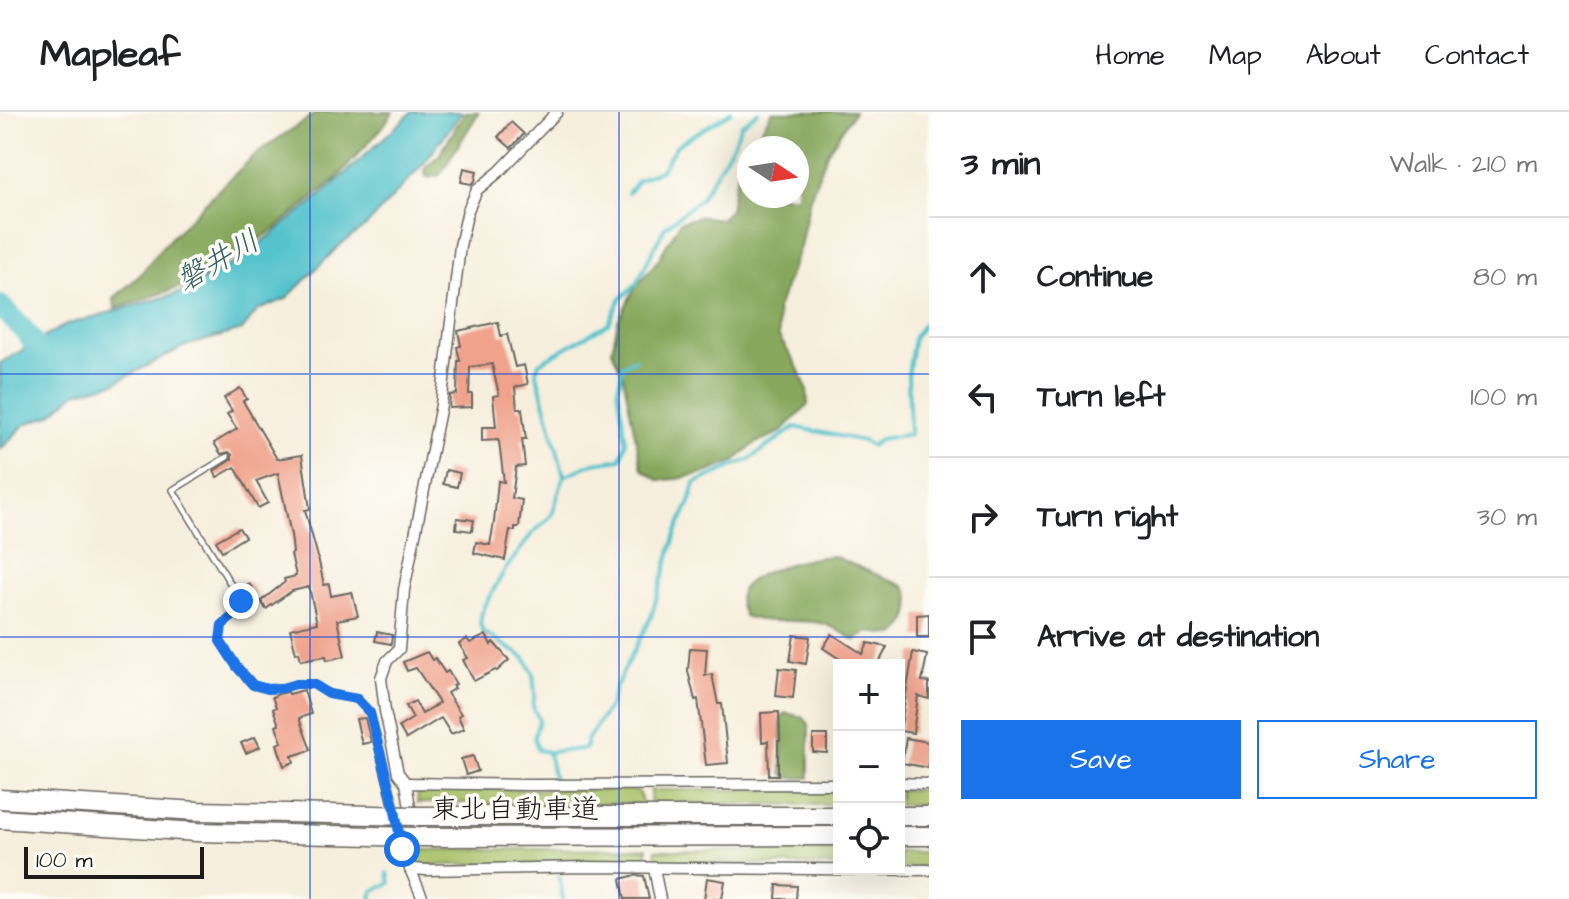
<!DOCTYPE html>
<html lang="en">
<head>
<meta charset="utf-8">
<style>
	body { margin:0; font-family:"Architects Daughter","Klee One",sans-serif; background:#f2f2f2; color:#202124 }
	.controls { position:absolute; right:24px; bottom:24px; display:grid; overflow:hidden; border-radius:0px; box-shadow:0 8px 32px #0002 }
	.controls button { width:72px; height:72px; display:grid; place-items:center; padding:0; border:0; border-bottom:2px solid #e0e0e0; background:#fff; color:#202124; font:40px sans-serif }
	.compass { position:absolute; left:737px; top:24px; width:72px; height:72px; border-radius:50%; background:#fff; box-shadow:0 8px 32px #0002; rotate:102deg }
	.scale { position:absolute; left:24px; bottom:20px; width:180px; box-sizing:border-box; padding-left:8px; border:4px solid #1c1c1c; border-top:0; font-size:22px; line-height:28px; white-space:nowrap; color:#1c1c1c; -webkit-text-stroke:6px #fdfcf7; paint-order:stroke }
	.stop { position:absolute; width:24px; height:24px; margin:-18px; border:6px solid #1a73e8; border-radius:50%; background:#fff }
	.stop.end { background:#1a73e8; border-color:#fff; box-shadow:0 2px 8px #0008 }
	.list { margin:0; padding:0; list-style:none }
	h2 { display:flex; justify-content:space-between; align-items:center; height:104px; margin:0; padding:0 32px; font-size:34px }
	h2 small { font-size:26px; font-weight:400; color:#757577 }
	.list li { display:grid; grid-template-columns:52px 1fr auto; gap:24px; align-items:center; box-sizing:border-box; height:120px; padding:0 32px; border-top:2px solid #e0e0e0 }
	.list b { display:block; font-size:30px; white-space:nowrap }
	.list em { font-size:26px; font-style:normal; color:#757577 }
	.actions { display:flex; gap:16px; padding:24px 32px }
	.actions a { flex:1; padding:18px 0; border:2px solid #1a73e8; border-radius:0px; text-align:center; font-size:28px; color:#1a73e8 }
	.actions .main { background:#1a73e8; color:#fff }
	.icon { flex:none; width:44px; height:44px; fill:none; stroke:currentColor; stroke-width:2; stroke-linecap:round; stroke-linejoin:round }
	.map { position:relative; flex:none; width:929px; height:787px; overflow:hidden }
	header { display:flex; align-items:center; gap:48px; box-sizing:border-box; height:112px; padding:0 40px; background:#fff; border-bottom:2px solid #e0e0e0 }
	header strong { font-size:38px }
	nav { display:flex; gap:44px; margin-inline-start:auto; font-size:28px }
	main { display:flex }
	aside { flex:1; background:#fff }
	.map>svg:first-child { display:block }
	.green { fill:#a9c167; stroke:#626e42; stroke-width:2 }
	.forest { fill:#86a75c; stroke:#51623c; stroke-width:2 }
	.water { fill:#55c3cc; stroke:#387074; stroke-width:2 }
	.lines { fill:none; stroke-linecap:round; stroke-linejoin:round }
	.stream { stroke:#55c3cc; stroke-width:4 }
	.river { stroke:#55c3cc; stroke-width:22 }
	.building { fill:#f0a28b }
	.lane-casing { stroke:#696660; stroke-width:8 }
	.street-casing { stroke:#696660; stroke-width:13 }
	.highway-casing { stroke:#696660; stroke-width:21 }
	.lane { stroke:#fff; stroke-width:5 }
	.street { stroke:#fff; stroke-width:10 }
	.highway { stroke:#fff; stroke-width:18 }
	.highway-bridge-casing { stroke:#696660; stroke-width:21; stroke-linecap:butt }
	.highway-bridge { stroke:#fff; stroke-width:18 }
	.route { stroke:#1a73e8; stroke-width:10 }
	.grid { fill:none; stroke:#1d4ed8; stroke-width:2; stroke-opacity:0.55 }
	.labels { text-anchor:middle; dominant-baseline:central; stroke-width:7; stroke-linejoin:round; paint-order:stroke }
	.street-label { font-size:28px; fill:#1c1c1c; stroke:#fdfcf7 }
	.water-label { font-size:30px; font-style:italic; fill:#335f62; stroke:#fdfcf7 }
</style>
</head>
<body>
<header>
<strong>Mapleaf</strong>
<nav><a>Home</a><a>Map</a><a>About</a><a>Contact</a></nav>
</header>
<main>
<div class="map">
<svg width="929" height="787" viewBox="0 0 929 787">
	<rect width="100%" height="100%" fill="#fdfcf7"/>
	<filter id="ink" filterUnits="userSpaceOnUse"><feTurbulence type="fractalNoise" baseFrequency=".0125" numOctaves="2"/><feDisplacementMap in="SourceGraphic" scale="16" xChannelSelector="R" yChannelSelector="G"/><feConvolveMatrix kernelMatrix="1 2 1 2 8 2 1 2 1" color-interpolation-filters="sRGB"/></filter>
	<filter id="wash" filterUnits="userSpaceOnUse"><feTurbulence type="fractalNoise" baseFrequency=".006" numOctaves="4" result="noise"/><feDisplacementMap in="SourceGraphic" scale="32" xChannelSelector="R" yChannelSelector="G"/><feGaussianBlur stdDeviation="1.8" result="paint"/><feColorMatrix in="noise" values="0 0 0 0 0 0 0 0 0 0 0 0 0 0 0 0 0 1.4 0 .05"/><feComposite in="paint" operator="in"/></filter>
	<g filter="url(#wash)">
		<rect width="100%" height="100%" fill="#f7efdd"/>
		<!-- green -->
		<g class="green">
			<path d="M421 677 634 678 639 680 643 692 417 691 418 680Z"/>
			<path d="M651 678H839V693L650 691Z"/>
			<rect x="899" y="678" width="30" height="15"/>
			<path d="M647 736V749L643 751 425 753 418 749 417 738Z"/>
			<path d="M655 738 839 739V754L661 750 657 749Z"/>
			<rect x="899" y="740" width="30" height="15"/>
		</g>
		<!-- forest -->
		<g class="forest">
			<path d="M318 0H393L382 16 335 68 276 116 198 169 115 197 114 186 139 164 162 135 213 83 258 40Z"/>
			<path d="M465 0H479L440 63 429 66 425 63 426 55 440 42Z"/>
			<path d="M772 0H854L827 41 810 86 800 135 777 197 779 225 796 252 807 277 808 293 781 320 754 332 734 350 708 360 678 367 658 368 642 357 623 264 612 238 618 209 634 177 658 148 680 110 700 104 720 107 730 98C733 76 737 56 749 37V84H797V36H750Z"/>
			<path d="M833 444 904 474C916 489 910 512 895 523L868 520 855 528C844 522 832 513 820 511 795 506 768 513 744 504 741 497 737 488 741 480 749 458 812 445 833 444Z"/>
			<path d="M785 601 803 605 809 612V666H787L782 661 781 607Z"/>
		</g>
		<!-- water -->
		<path class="water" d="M412 0H462L424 51 367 113 339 134 286 187 258 198 242 218 185 234 114 271 76 281 51 303 25 312 0 338V251L65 213 179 181 242 146 324 81Z"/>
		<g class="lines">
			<!-- stream -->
			<g class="stream">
				<path d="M628 81 638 68 661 58 677 33 731 0"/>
				<path d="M564 364 536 259 539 251 609 211 620 187 636 172 665 115 700 87 734 31 741 13 758 0"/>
				<path d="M548 640 585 637 587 628 610 593 616 574 651 505 676 421 690 390 695 371 750 347 795 315 863 329 872 334 880 327 910 322 908 262 914 225 929 205"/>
				<path d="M554 669 548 640 538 638 534 626 539 608 533 595 535 582 533 561 525 546 483 520 480 511 483 496 505 458 531 423 552 403 564 364 594 351 621 347 626 330 618 277 623 253 635 247"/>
				<path d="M559 764 563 787"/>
				<path d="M371 787 373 779 390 771 388 761"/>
			</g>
			<!-- river -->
			<path class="river" d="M0 194 23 217 50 252"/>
		</g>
		<g id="blocks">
			<!-- building -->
			<g class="building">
				<path d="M511 10 524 22 511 36 498 25Z"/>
				<path d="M464 56 477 59 475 69 471 72 461 70Z"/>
				<path d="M498 210 501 224 507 222 515 255 524 253 528 272 515 275 517 297H522L526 327H522L525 354 516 355 512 386 522 388 519 415H515V419L510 418 505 448 474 441 476 430 490 433 494 410 498 369 504 370 499 330 498 328 482 329V315H496L493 284 499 283 492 252 470 255 469 282H472V295L449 296 450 283 457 282 458 249H460L457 235 461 234 458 219Z"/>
				<path d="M240 276 247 287 243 289 277 347 302 343 310 397 305 398 318 445 324 473 329 472 331 484 352 480 358 504 337 508 345 544 327 548 326 544 301 548 299 540 296 541 290 517 317 511 309 475 292 479 266 497 261 489 285 470 284 467 296 464 291 442 293 441 291 423 278 361 256 369 268 391 258 396 235 355 217 365 214 359 232 347V343L229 340 221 342 214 331 237 317 227 302 232 299 224 286Z"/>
				<path d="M446 358 460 361 457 375 443 372Z"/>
				<path d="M457 406 474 408 472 419 456 417Z"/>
				<path d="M239 416 245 425 222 439 216 429Z"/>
				<path d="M249 471 255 481 246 486 240 476Z"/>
				<path d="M929 502V525H917V503Z"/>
				<path d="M377 520 392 523 391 532 375 529Z"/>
				<path d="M832 522 863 542 868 531 887 535 878 553H849L823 536Z"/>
				<path d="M486 523 491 533 493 530 509 548 497 559 495 558 474 569 463 548 468 546 459 532 467 527 470 531Z"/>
				<path d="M794 523 810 525 806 552 790 549Z"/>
				<path d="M690 536 707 537 705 564 712 562 718 592H722L728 651 706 653 698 587 695 588 688 559Z"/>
				<path d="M427 540 432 548 435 546 445 561 448 559 456 572 453 574 455 576 447 581 461 602 458 604 464 617 451 622 441 606 406 627 399 615 413 606 406 594 415 589 422 602 439 591 416 556 407 559 403 550Z"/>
				<path d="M913 540 927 543 922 569 929 570V587L918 584 913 621 900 619Z"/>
				<path d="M779 556 796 558 793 586 776 584Z"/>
				<path d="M304 578 311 602 299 606 311 638 292 644 294 650 284 654 277 632 282 630 276 614 279 613 273 597 276 595 272 585 278 582 288 580 289 582Z"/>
				<path d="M779 600 780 629H778V663H769L768 629 762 630 761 601Z"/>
				<path d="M365 606 371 630 362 632 356 607Z"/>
				<path d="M813 623H827V641L813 640Z"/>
				<path d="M255 625 260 635 246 641 241 631Z"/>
				<path d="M906 626 929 630V656L902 651Z"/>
				<path d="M473 644 478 659 466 663 461 647Z"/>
				<path d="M636 763 644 764 649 787H625L621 767Z"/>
				<path d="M707 766 725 769 722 787H704Z"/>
				<path d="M777 773 797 774 796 787H776Z"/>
			</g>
		</g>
	</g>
	<g filter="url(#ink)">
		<use href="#blocks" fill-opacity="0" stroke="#696660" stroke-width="2"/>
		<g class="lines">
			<!-- lane casing -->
			<g class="lane-casing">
				<path id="lane" d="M227 345 173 378 241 489 239 499 222 513 220 529 237 555 253 573 268 577 282 576 296 572H313L329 582 357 587 370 601 399 721"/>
			</g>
			<!-- street casing -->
			<g class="street-casing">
				<g id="street">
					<path d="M406 671 398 661 385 599 381 566 387 549 399 537 404 478 441 293 460 134 468 98 477 78 500 59 557 0"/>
					<path d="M899 671 929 672"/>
					<path d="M839 672 528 673 406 671C410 692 413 716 411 738 410 745 408 749 410 757L427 758 585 755 929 758"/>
					<path d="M654 756 660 787"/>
					<path d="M410 757 423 787"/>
				</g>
			</g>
			<!-- highway casing -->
			<g class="highway-casing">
				<g id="highway">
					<path d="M415 704H839"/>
					<path d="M899 704H929"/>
					<path d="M899 724H929"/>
					<path d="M417 725 839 724"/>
				</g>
			</g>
			<!-- lane -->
			<use href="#lane" class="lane"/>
			<!-- street -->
			<use href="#street" class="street"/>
			<!-- highway -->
			<use href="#highway" class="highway"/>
			<!-- highway-bridge casing -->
			<g class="highway-bridge-casing">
				<g id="highway-bridge">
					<path d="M0 687 198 699 415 704"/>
					<path d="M0 707 197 720 417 725"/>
				</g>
			</g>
			<!-- highway-bridge -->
			<use href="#highway-bridge" class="highway-bridge"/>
		</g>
	</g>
	<g class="lines" filter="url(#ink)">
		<!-- route -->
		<path class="route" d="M241 489 239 499 222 513 220 529 237 555 253 573 268 577 282 576 296 572H313L329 582 357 587 370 601 394 693 402 737"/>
	</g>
	<!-- grid -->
	<path class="grid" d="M310 0V787M619 0V787M0 262H929M0 525H929"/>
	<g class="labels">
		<!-- street labels -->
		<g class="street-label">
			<text x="515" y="697">東北自動車道</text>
		</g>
		<!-- water labels -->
		<g class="water-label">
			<text transform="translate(218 149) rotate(-30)">磐井川</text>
		</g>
	</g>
</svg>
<div class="controls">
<button>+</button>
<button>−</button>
<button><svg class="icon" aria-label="locate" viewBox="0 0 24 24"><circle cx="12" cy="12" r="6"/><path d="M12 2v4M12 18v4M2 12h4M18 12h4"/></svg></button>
</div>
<svg class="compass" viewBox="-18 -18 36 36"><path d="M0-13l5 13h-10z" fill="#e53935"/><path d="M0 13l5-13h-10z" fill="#757577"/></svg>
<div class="scale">100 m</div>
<div class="stop" style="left:402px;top:737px"></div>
<div class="stop end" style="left:241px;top:489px"></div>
</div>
<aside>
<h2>3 min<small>Walk · 210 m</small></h2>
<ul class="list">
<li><svg class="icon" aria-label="ahead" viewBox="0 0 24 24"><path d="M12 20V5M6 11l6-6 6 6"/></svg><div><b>Continue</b></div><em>80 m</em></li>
<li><svg class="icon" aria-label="left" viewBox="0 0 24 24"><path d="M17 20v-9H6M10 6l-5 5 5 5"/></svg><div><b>Turn left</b></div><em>100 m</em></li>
<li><svg class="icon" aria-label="right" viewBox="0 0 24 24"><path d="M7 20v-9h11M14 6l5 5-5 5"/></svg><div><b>Turn right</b></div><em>30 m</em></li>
<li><svg class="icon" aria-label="arrive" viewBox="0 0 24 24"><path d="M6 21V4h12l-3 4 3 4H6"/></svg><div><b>Arrive at destination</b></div></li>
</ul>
<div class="actions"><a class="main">Save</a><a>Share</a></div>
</aside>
</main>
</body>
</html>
